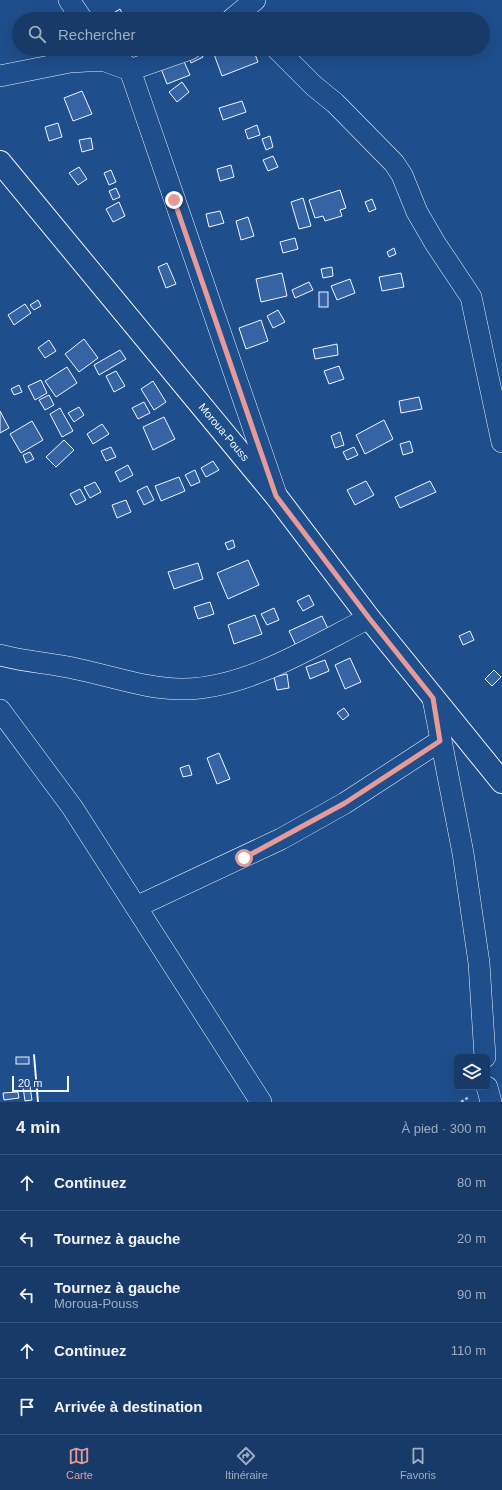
<!DOCTYPE html>
<html lang="fr">
<head>
<meta charset="utf-8">
<style>
	body { margin:0; font-family:Helvetica,sans-serif; background:#20416f; color:#f1f3f6 }
	.controls { position:absolute; right:12px; bottom:12px; display:grid; overflow:hidden; border-radius:6px; box-shadow:0 4px 16px #0002 }
	.controls button { width:36px; height:36px; display:grid; place-items:center; padding:0; border:0; border-bottom:1px solid #36547d; background:#173a69; color:#f1f3f6; font:20px sans-serif }
	.scale { position:absolute; left:12px; bottom:10px; width:57px; box-sizing:border-box; padding-left:4px; border:2px solid #f2f6ff; border-top:0; font-size:11px; line-height:14px; white-space:nowrap; color:#f2f6ff; -webkit-text-stroke:3px #1f4e8c; paint-order:stroke }
	.stop { position:absolute; width:12px; height:12px; margin:-9px; border:3px solid #e69b98; border-radius:50%; background:#fff }
	.stop.end { background:#e69b98; border-color:#fff; box-shadow:0 1px 4px #0008 }
	.list { margin:0; padding:0; list-style:none }
	h2 { display:flex; justify-content:space-between; align-items:center; height:52px; margin:0; padding:0 16px; font-size:17px }
	h2 small { font-size:13px; font-weight:400; color:#9eadc0 }
	.list li { display:grid; grid-template-columns:26px 1fr auto; gap:12px; align-items:center; box-sizing:border-box; height:56px; padding:0 16px; border-top:1px solid #36547d }
	.list b { display:block; font-size:15px; white-space:nowrap }
	.list p { margin:0; font-size:13px; white-space:nowrap; color:#9eadc0 }
	.list em { font-size:13px; font-style:normal; color:#9eadc0 }
	.icon { flex:none; width:22px; height:22px; fill:none; stroke:currentColor; stroke-width:2; stroke-linecap:round; stroke-linejoin:round }
	.map { position:relative; flex:none; width:502px; height:1102px; overflow:hidden }
	.search { position:absolute; background:#173a69; box-shadow:0 4px 16px #0002; left:12px; right:12px; top:12px; height:44px; display:flex; align-items:center; gap:10px; box-sizing:border-box; padding:0 14px; border-radius:22px; color:#9eadc0; font-size:15px }
	.sheet { height:332px; background:#173a69 }
	nav { display:flex; justify-content:space-around; align-items:center; box-sizing:border-box; height:56px; border-top:1px solid #36547d; background:#173a69; font-size:11px; color:#9eadc0 }
	nav a { display:grid; justify-items:center; gap:2px }
	nav .on { color:#e69b98 }
	.map>svg:first-child { display:block }
	.building { fill:#3563a3; stroke:#f2f6ff }
	.lines { fill:none; stroke-linecap:round; stroke-linejoin:round }
	.minor-casing { stroke:#f2f6ff; stroke-width:22 }
	.major-casing { stroke:#f2f6ff; stroke-width:24 }
	.path { stroke:#b3c4dc; stroke-width:2.5; stroke-dasharray:3 2; stroke-linecap:butt }
	.minor { stroke:#1f4e8c; stroke-width:21 }
	.major { stroke:#1f4e8c; stroke-width:22 }
	.wall { stroke:#f2f6ff; stroke-width:2 }
	.route { stroke:#e69b98; stroke-width:5 }
	.labels { text-anchor:middle; dominant-baseline:central; stroke-width:3; stroke-linejoin:round; paint-order:stroke }
	.street-label { font-size:11px; fill:#f2f6ff; stroke:#1f4e8c }
</style>
</head>
<body>
<div class="map">
<svg width="502" height="1102" viewBox="0 0 502 1102">
	<rect width="100%" height="100%" fill="#1f4e8c"/>
	<!-- building -->
	<g class="building">
		<path d="M120 9 125 19H108L107 17Z"/>
		<path d="M227 49H253L258 62 222 76 214 54Z"/>
		<path d="M200 50 203 57 191 63 188 55Z"/>
		<path d="M182 57 190 75 167 84 160 66Z"/>
		<path d="M182 82 189 92 177 102 169 92Z"/>
		<path d="M82 91 92 114 73 121 64 98Z"/>
		<path d="M242 101 246 112 223 120 219 108Z"/>
		<path d="M58 123 62 137 49 141 45 127Z"/>
		<path d="M257 125 260 135 248 139 245 130Z"/>
		<path d="M270 136 273 147 266 150 262 139Z"/>
		<path d="M91 138 93 149 82 152 79 140Z"/>
		<path d="M273 156 278 167 268 171 263 160Z"/>
		<path d="M231 165 234 177 220 181 217 169Z"/>
		<path d="M79 167 87 179 78 185 69 173Z"/>
		<path d="M111 170 116 182 109 185 104 173Z"/>
		<path d="M116 188 120 197 113 200 109 191Z"/>
		<path d="M340 190 346 208 340 210 342 216 325 221 323 216 315 218 309 200Z"/>
		<path d="M303 198 311 226 299 229 291 202Z"/>
		<path d="M372 199 376 209 369 212 365 202Z"/>
		<path d="M119 202 125 216 113 222 106 209Z"/>
		<path d="M220 211 224 223 209 227 206 214Z"/>
		<path d="M248 217 254 236 241 240 236 221Z"/>
		<path d="M295 238 298 249 283 253 280 242Z"/>
		<path d="M394 248 396 254 389 257 387 252Z"/>
		<path d="M167 263 176 284 166 288 158 267Z"/>
		<path d="M332 267 333 276 323 278 321 269Z"/>
		<path d="M282 273 287 296 261 302 256 279Z"/>
		<path d="M401 273 404 287 382 291 379 277Z"/>
		<path d="M350 279 355 293 337 300 331 286Z"/>
		<path d="M309 282 313 290 295 298 292 290Z"/>
		<rect x="319" y="292" width="9" height="15"/>
		<path d="M38 300 41 306 34 310 30 305Z"/>
		<path d="M25 304 31 313 14 325 8 315Z"/>
		<path d="M278 310 285 322 273 328 267 316Z"/>
		<path d="M261 320 268 341 246 349 239 328Z"/>
		<path d="M84 339 98 358 79 372 65 354Z"/>
		<path d="M49 340 56 351 45 358 38 348Z"/>
		<path d="M337 344 338 355 315 359 313 349Z"/>
		<path d="M120 350 126 359 99 375 94 365Z"/>
		<path d="M339 366 344 379 329 384 324 371Z"/>
		<path d="M67 367 77 383 56 397 45 381Z"/>
		<path d="M116 371 125 386 114 392 106 376Z"/>
		<path d="M41 380 47 393 35 400 28 386Z"/>
		<path d="M153 381 166 402 154 410 141 389Z"/>
		<path d="M19 385 22 392 14 395 11 389Z"/>
		<path d="M49 395 54 405 45 410 39 400Z"/>
		<path d="M419 397 422 409 401 413 399 401Z"/>
		<path d="M144 402 150 413 138 419 132 408Z"/>
		<path d="M79 407 84 415 74 422 68 413Z"/>
		<path d="M60 408 73 431 62 437 50 414Z"/>
		<path d="M0 411 9 428 0 433Z"/>
		<path d="M164 417 175 439 153 450 143 427Z"/>
		<path d="M384 420 393 439 365 454 356 435Z"/>
		<path d="M32 421 43 440 21 453 10 434Z"/>
		<path d="M102 424 109 434 93 444 87 434Z"/>
		<path d="M340 432 344 445 335 448 331 436Z"/>
		<path d="M64 440 74 450 56 467 46 457Z"/>
		<path d="M410 441 413 452 403 455 400 444Z"/>
		<path d="M111 447 116 457 106 461 101 451Z"/>
		<path d="M354 447 358 455 347 460 343 452Z"/>
		<path d="M30 452 34 459 26 463 23 455Z"/>
		<path d="M213 461 219 470 206 477 201 468Z"/>
		<path d="M128 465 133 475 120 482 115 472Z"/>
		<path d="M195 470 200 482 191 486 185 475Z"/>
		<path d="M179 477 185 491 161 501 155 486Z"/>
		<path d="M366 481 374 495 355 505 347 490Z"/>
		<path d="M430 481 436 492 400 508 395 497Z"/>
		<path d="M95 482 101 492 90 498 84 487Z"/>
		<path d="M147 486 154 500 144 505 137 491Z"/>
		<path d="M80 489 86 500 76 505 70 494Z"/>
		<path d="M126 500 131 512 117 518 112 505Z"/>
		<path d="M233 540 235 547 228 550 225 543Z"/>
		<path d="M248 560 259 585 228 599 217 573Z"/>
		<path d="M198 563 203 579 174 589 168 572Z"/>
		<path d="M309 595 314 605 303 611 297 601Z"/>
		<path d="M210 602 214 614 198 619 194 607Z"/>
		<path d="M274 608 279 620 267 625 261 614Z"/>
		<path d="M255 615 262 634 234 644 228 625Z"/>
		<path d="M322 616 331 635 298 650 289 631Z"/>
		<path d="M470 631 474 640 463 645 459 636Z"/>
		<path d="M350 658 361 682 345 689 335 665Z"/>
		<path d="M325 660 329 671 310 679 306 667Z"/>
		<path d="M494 670 501 677 492 686 485 679Z"/>
		<path d="M287 674 289 688 277 690 274 677Z"/>
		<path d="M344 708 349 715 343 720 337 713Z"/>
		<path d="M219 753 230 779 217 784 207 758Z"/>
		<path d="M189 765 192 775 183 777 180 768Z"/>
		<rect x="16" y="1057" width="13" height="7"/>
		<path d="M30 1086 32 1100 25 1101 23 1087Z"/>
		<path d="M18 1092 19 1098 4 1100 3 1093Z"/>
	</g>
	<g class="lines">
		<!-- minor casing -->
		<g class="minor-casing">
			<g id="minor">
				<path d="M69 0 82 19"/>
				<path d="M232 19 255 0"/>
				<path d="M111 49 130 70 276 494"/>
				<path d="M277 49 314 86 335 103 394 163 402 175 417 212 435 243 471 297 502 442"/>
				<path d="M0 76 70 62 87 61H105L130 70 190 49"/>
				<path d="M0 655C25 662 52 663 77 669 111 676 150 690 184 689 248 688 313 646 369 618"/>
				<path d="M433 699 463 853 479 963 485 1057"/>
				<path d="M0 710 72 807 261 1102"/>
				<path d="M136 907 281 839 345 803 440 741"/>
				<path d="M487 1087 491 1102"/>
			</g>
		</g>
		<!-- major casing -->
		<g class="major-casing">
			<path id="major" d="M0 162 276 496 369 618 502 782"/>
		</g>
		<!-- path -->
		<path class="path" d="M461 1102 469 1097"/>
		<!-- minor -->
		<use href="#minor" class="minor"/>
		<!-- major -->
		<use href="#major" class="major"/>
		<!-- wall -->
		<path class="wall" d="M34 1055 38 1102"/>
	</g>
	<g class="lines">
		<!-- route -->
		<path class="route" d="M174 200 276 496 369 618 433 698 440 741 345 803 244 858"/>
	</g>
	<g class="labels">
		<!-- street labels -->
		<g class="street-label">
			<text transform="translate(224 432) rotate(50)">Moroua-Pouss</text>
		</g>
	</g>
</svg>
<div class="controls">
<button><svg class="icon" aria-label="layers" viewBox="0 0 24 24"><path d="M12 4l9 5-9 5-9-5zM3 14l9 5 9-5"/></svg></button>
</div>
<div class="scale">20 m</div>
<div class="stop" style="left:244px;top:858px"></div>
<div class="stop end" style="left:174px;top:200px"></div>
<div class="search"><svg class="icon" aria-label="search" viewBox="0 0 24 24"><circle cx="10" cy="10" r="6"/><path d="M15 15l6 6"/></svg>Rechercher</div>
</div>
<section class="sheet">
<h2>4 min<small>À pied · 300 m</small></h2>
<ul class="list">
<li><svg class="icon" aria-label="ahead" viewBox="0 0 24 24"><path d="M12 20V5M6 11l6-6 6 6"/></svg><div><b>Continuez</b></div><em>80 m</em></li>
<li><svg class="icon" aria-label="left" viewBox="0 0 24 24"><path d="M17 20v-9H6M10 6l-5 5 5 5"/></svg><div><b>Tournez à gauche</b></div><em>20 m</em></li>
<li><svg class="icon" aria-label="left" viewBox="0 0 24 24"><path d="M17 20v-9H6M10 6l-5 5 5 5"/></svg><div><b>Tournez à gauche</b><p>Moroua-Pouss</p></div><em>90 m</em></li>
<li><svg class="icon" aria-label="ahead" viewBox="0 0 24 24"><path d="M12 20V5M6 11l6-6 6 6"/></svg><div><b>Continuez</b></div><em>110 m</em></li>
<li><svg class="icon" aria-label="arrive" viewBox="0 0 24 24"><path d="M6 21V4h12l-3 4 3 4H6"/></svg><div><b>Arrivée à destination</b></div></li>
</ul>
</section>
<nav>
<a class="on"><svg class="icon" aria-label="map" viewBox="0 0 24 24"><path d="M3 6l6-2 6 2 6-2v14l-6 2-6-2-6 2zM9 4v14M15 6v14"/></svg>Carte</a>
<a><svg class="icon" aria-label="directions" viewBox="0 0 24 24"><path d="M12 3l9 9-9 9-9-9zM9 14v-3h6M13 9l2 2-2 2"/></svg>Itinéraire</a>
<a><svg class="icon" aria-label="saved" viewBox="0 0 24 24"><path d="M7 4h10v16l-5-4-5 4z"/></svg>Favoris</a>
</nav>
</body>
</html>
